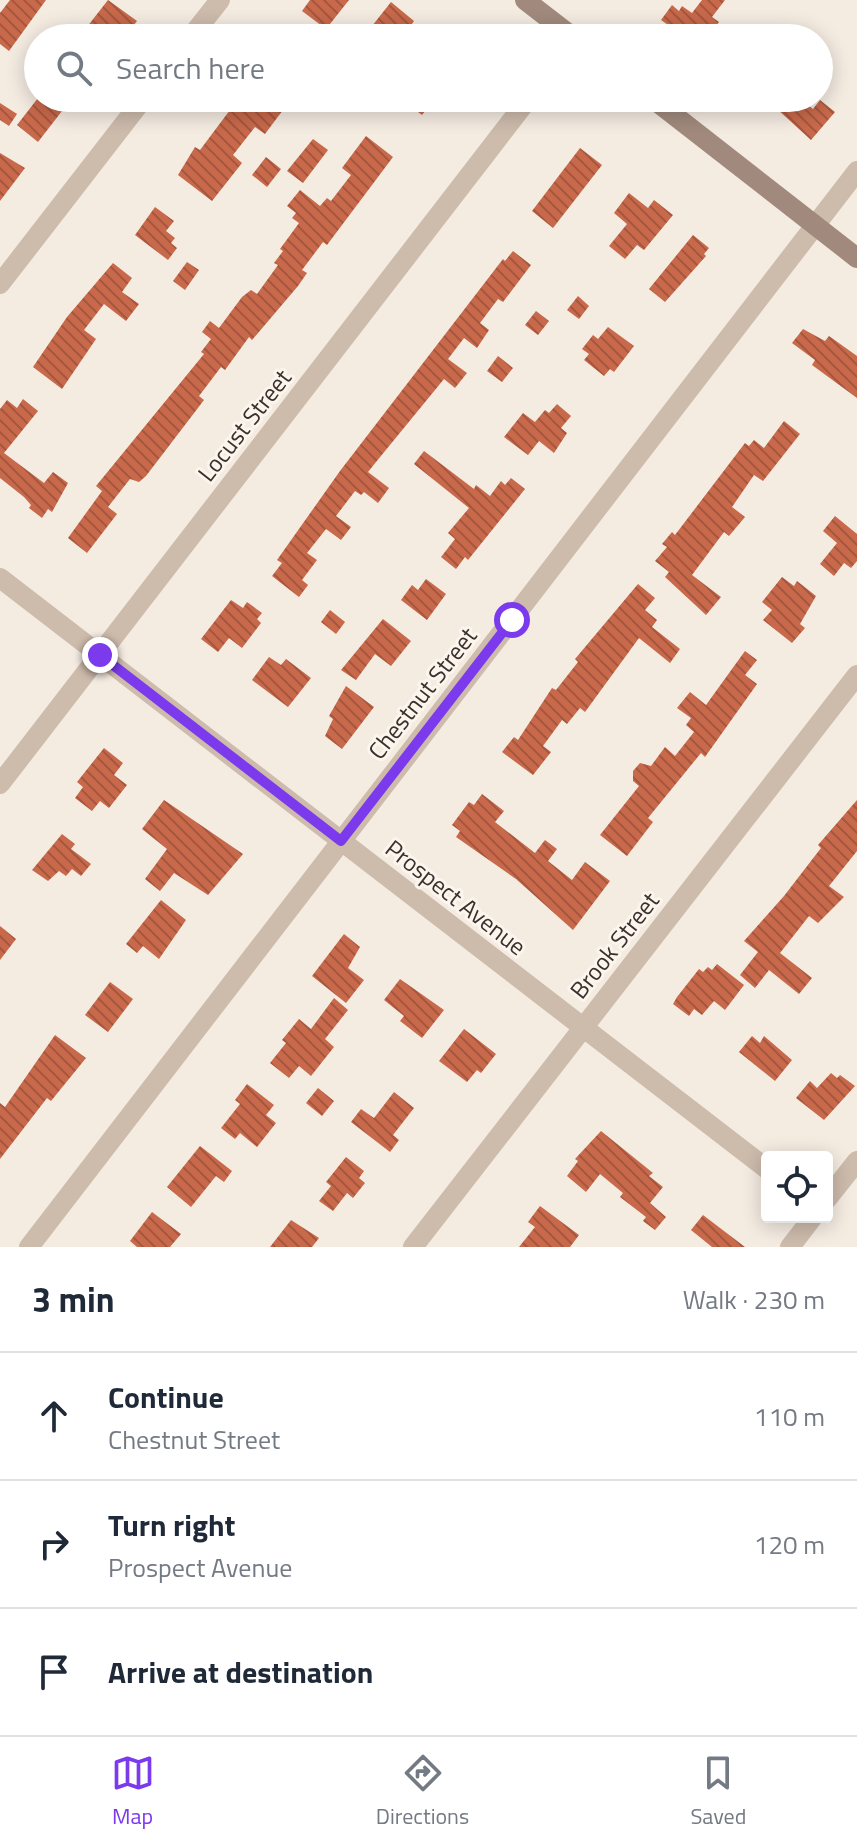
<!DOCTYPE html>
<html lang="en">
<head>
<meta charset="utf-8">
<style>
	body { margin:0; font-family:"Titillium Web",sans-serif; background:#f6f6f7; color:#1f2937 }
	.controls { position:absolute; right:24px; bottom:24px; display:grid; overflow:hidden; border-radius:8px; box-shadow:0 4px 20px #0003 }
	.controls button { width:72px; height:72px; display:grid; place-items:center; padding:0; border:0; border-bottom:2px solid #e0e1e3; background:#fff; color:#1f2937; font:40px sans-serif }
	.stop { position:absolute; width:24px; height:24px; margin:-18px; border:6px solid #7c3aed; border-radius:50%; background:#fff }
	.stop.end { background:#7c3aed; border-color:#fff; box-shadow:0 2px 8px #0008 }
	.list { margin:0; padding:0; list-style:none }
	h2 { display:flex; justify-content:space-between; align-items:center; height:104px; margin:0; padding:0 32px; font-size:34px }
	h2 small { font-size:26px; font-weight:400; color:#747a83 }
	.list li { display:grid; grid-template-columns:52px 1fr auto; gap:24px; align-items:center; box-sizing:border-box; height:128px; padding:0 32px; border-top:2px solid #e0e1e3 }
	.list b { display:block; font-size:30px; white-space:nowrap }
	.list p { margin:0; font-size:26px; white-space:nowrap; color:#747a83 }
	.list em { font-size:26px; font-style:normal; color:#747a83 }
	.icon { flex:none; width:44px; height:44px; fill:none; stroke:currentColor; stroke-width:2; stroke-linecap:round; stroke-linejoin:round }
	.map { position:relative; flex:none; width:857px; height:1247px; overflow:hidden }
	.search { position:absolute; background:#fff; box-shadow:0 4px 20px #0003; left:24px; right:24px; top:24px; height:88px; display:flex; align-items:center; gap:20px; box-sizing:border-box; padding:0 28px; border-radius:44px; color:#747a83; font-size:30px }
	.sheet { height:488px; background:#fff }
	nav { display:flex; justify-content:space-around; align-items:center; box-sizing:border-box; height:112px; border-top:2px solid #e0e1e3; background:#fff; font-size:22px; color:#747a83 }
	nav a { display:grid; justify-items:center; gap:4px }
	nav .on { color:#7c3aed }
	.map>svg:first-child { display:block }
	.building { fill:url(#building-back-hatch) }
	.lines { fill:none; stroke-linecap:round; stroke-linejoin:round }
	.street { stroke:#cdbbac; stroke-width:20 }
	.secondary { stroke:#a18a7d; stroke-width:20 }
	.route { stroke:#7c3aed; stroke-width:10 }
	.labels { text-anchor:middle; dominant-baseline:central; stroke-width:6; stroke-linejoin:round; paint-order:stroke }
	.street-label { font-size:24px; fill:#3b302b; stroke:#fbf5ee }
</style>
</head>
<body>
<div class="map">
<svg width="857" height="1247" viewBox="0 0 857 1247">
	<defs>
		<pattern id="building-back-hatch" width="6" height="6" patternUnits="userSpaceOnUse" patternTransform="scale(2)"><rect width="6" height="6" fill="#c8694b"/><path d="M-1 5l2 2M0 0l6 6M5-1l2 2" fill="none" stroke="#a4573f"/></pattern>
	</defs>
	<rect width="100%" height="100%" fill="#f4ebe1"/>
	<!-- building -->
	<g class="building">
		<path d="M10 0H46L9 51 0 44V13Z"/>
		<path d="M108 0 137 21 124 38H90L83 32Z"/>
		<path d="M310 0H349L326 29 302 11Z"/>
		<path d="M702 0H725L712 17 719 22 707 38H674L678 32 661 20 672 5 679 11 682 6 692 13Z"/>
		<path d="M391 2 414 21 412 24 430 38H373L379 31 372 26Z"/>
		<path d="M38 98H45L62 111 38 142 17 125Z"/>
		<path d="M239 98H267L283 110 265 134 255 127 233 155 242 163 212 201 178 175 195 147 200 150Z"/>
		<path d="M399 98H435L422 115Z"/>
		<path d="M765 98H799L813 109 820 100 835 112 811 140Z"/>
		<path d="M0 103 17 114 9 126 0 120Z"/>
		<path d="M366 136 393 157 327 245 323 242 302 270 307 273 298 286 252 340 249 337 225 370 221 367 199 396 204 400 146 476 139 482 130 479 108 507 117 514 87 553 68 538 102 491 96 486 204 354 201 352 211 339 202 332 210 321 219 328 242 297 251 290 257 294 278 265 274 263 283 251 280 249 299 223 292 218 296 213 287 206 300 190 320 206 327 198 331 201 351 175 342 168Z"/>
		<path d="M313 139 328 150 303 183 287 171Z"/>
		<path d="M580 148 602 165 553 228 532 211Z"/>
		<path d="M0 153 25 168 0 201Z"/>
		<path d="M266 157 281 169 267 187 252 175Z"/>
		<path d="M629 193 648 208 654 200 673 215 644 250 637 245 625 259 609 246 627 224 614 213Z"/>
		<path d="M155 207 174 221 166 231 175 238 171 243 177 248 168 260 135 235Z"/>
		<path d="M693 235 709 248 704 254 706 256 665 302 649 289Z"/>
		<path d="M513 251 531 265 503 302 498 299 480 323 489 330 477 348 464 338 448 359 467 373 455 388 444 379 376 462 368 472 389 488 378 503 364 492 361 495 355 491 336 516 351 527 341 540 326 529 307 553 317 560 302 580 308 585 299 597 272 576 282 563 277 560 340 471 503 259 505 261Z"/>
		<path d="M187 262 199 270 185 290 173 281Z"/>
		<path d="M113 263 132 278 122 292 139 304 126 321 104 304 84 330 96 339 62 389 33 367 67 317Z"/>
		<path d="M578 296 589 306 579 319 567 310Z"/>
		<path d="M536 311 549 321 538 335 525 325Z"/>
		<path d="M608 327 634 346 614 372 610 369 604 376 584 360 589 354 582 349 593 335 598 339Z"/>
		<path d="M803 329 825 341 829 336 857 356V398L812 365 815 360 792 343Z"/>
		<path d="M498 356 513 368 502 382 487 371Z"/>
		<path d="M23 399 38 411 4 453 44 483 53 472 68 483 52 512 48 509 42 518 29 508 31 505 24 497 0 478V409L7 400 17 408Z"/>
		<path d="M557 404 571 416 561 428 567 433 554 453 539 441 528 455 504 437 523 413 535 422 545 410 549 413Z"/>
		<path d="M784 421 800 434 763 481 754 475 732 507 745 517 729 536 724 532 692 575 721 597 706 615 665 577 669 572 655 561 667 547 662 544 672 532 675 535 745 443 749 446 754 440 764 448Z"/>
		<path d="M424 451 474 489 476 485 490 496 501 481 505 485 511 478 525 489 468 560 465 557 456 569 441 557 455 539 448 533 469 508 414 464Z"/>
		<path d="M835 516 857 534V561L851 568 844 563 834 576 820 564 837 543 823 531Z"/>
		<path d="M782 577 794 586 797 581 816 596 800 624 805 628 792 643 763 620 772 610 762 602Z"/>
		<path d="M426 579 446 594 427 620 401 600 412 585 418 590Z"/>
		<path d="M638 584 655 598 645 610 657 620 652 627 680 649 670 663 639 638 585 712 580 708 567 724 562 720 543 746 551 752 533 775 502 752 514 737 518 740 552 688 556 690 578 662 575 659Z"/>
		<path d="M231 600 243 608 247 602 262 613 257 619 261 623 242 648 229 638 218 652 201 639Z"/>
		<path d="M330 610 345 622 336 634 321 622Z"/>
		<path d="M383 619 411 641 391 666 375 654 356 680 341 670Z"/>
		<path d="M745 651 757 660 745 675 757 684 705 757 701 753 648 818 653 822 627 856 600 835 639 786 633 781V771L640 763 651 766 665 747 675 756 694 732 686 725 691 718 677 708 690 692 706 705Z"/>
		<path d="M269 657 281 665 286 659 311 678 288 707 252 680Z"/>
		<path d="M346 686 374 707 342 749 325 736 333 719 329 716Z"/>
		<path d="M104 748 123 763 114 775 127 785 109 808 100 801 92 811 75 798 83 787 77 782Z"/>
		<path d="M482 794 504 811 495 822 535 853 545 840 557 849 548 861 572 880 585 862 610 881 573 930 516 879 456 837 460 831 452 825 469 802 474 805Z"/>
		<path d="M164 800 243 854 208 895 174 873 160 891 145 879 167 849 142 829Z"/>
		<path d="M857 800V851L829 886 844 897 818 923 809 916 780 953 812 978 799 994 769 970 755 988 740 975 758 952 744 941 784 896 821 848 818 845Z"/>
		<path d="M62 834 75 844 71 849 91 864 81 876 72 869 66 876 59 871 48 881 32 870Z"/>
		<path d="M161 900 186 920 159 959 143 946 137 953 126 944Z"/>
		<path d="M0 926 16 939 0 960Z"/>
		<path d="M344 934 360 947 348 968 364 980 346 1003 312 976Z"/>
		<path d="M717 964 744 985 725 1010 714 1001 702 1015 694 1009 689 1016 673 1004 677 997 699 969 703 972 708 967 712 970Z"/>
		<path d="M400 979 444 1010 422 1038 400 1021 404 1016 384 1000Z"/>
		<path d="M110 982 133 999 108 1032 85 1015Z"/>
		<path d="M334 998 348 1010 325 1039 334 1047 311 1076 299 1066 289 1078 270 1063 286 1043 282 1040 299 1019 311 1029Z"/>
		<path d="M464 1029 496 1054 481 1073 477 1070 467 1082 439 1061Z"/>
		<path d="M55 1035 86 1058 51 1101 47 1098 0 1159V1103L5 1107Z"/>
		<path d="M752 1036 760 1043 764 1036 792 1060 775 1081 739 1052Z"/>
		<path d="M831 1073 837 1078 840 1075 855 1086 824 1120 796 1098 810 1081 817 1088Z"/>
		<path d="M247 1084 274 1105 266 1115 276 1123 257 1147 240 1133 235 1139 221 1128 240 1104 235 1100Z"/>
		<path d="M318 1088 334 1101 322 1116 306 1103Z"/>
		<path d="M394 1092 414 1108 393 1135 399 1140 390 1152 351 1122 361 1109 374 1118Z"/>
		<path d="M601 1131 653 1173 649 1176 663 1187 650 1203 666 1217 655 1230 643 1221 646 1217 620 1197 623 1193 600 1174 586 1192 567 1176 578 1161 575 1159Z"/>
		<path d="M200 1146 232 1171 224 1182 216 1176 191 1207 167 1187Z"/>
		<path d="M346 1157 364 1171 359 1178 365 1183 353 1198 347 1193 333 1211 319 1201 331 1186 326 1182Z"/>
		<path d="M540 1206 579 1235 570 1247H519L535 1227 528 1222Z"/>
		<path d="M152 1212 181 1234 170 1247H137L130 1241Z"/>
		<path d="M703 1215 745 1247H712L691 1230Z"/>
		<path d="M291 1220 319 1238 312 1247H270Z"/>
	</g>
	<g class="lines">
		<!-- street -->
		<g class="street">
			<path d="M190 38 220 0"/>
			<path d="M0 284 144 98"/>
			<path d="M0 578 767 1169"/>
			<path d="M0 784 529 98"/>
			<path d="M827 1199 857 1161"/>
			<path d="M29 1247 857 171"/>
			<path d="M413 1247 857 675"/>
			<path d="M790 1247 813 1217"/>
		</g>
		<!-- secondary -->
		<g class="secondary">
			<path d="M525 0 574 38"/>
			<path d="M652 98 857 258"/>
		</g>
	</g>
	<g class="lines">
		<!-- route -->
		<path class="route" d="M100 655 341 841 512 620"/>
	</g>
	<g class="labels">
		<!-- street labels -->
		<g class="street-label">
			<text transform="translate(244 425) rotate(-52)">Locust Street</text>
			<text transform="translate(422 693) rotate(-52)">Chestnut Street</text>
			<text transform="translate(456 897) rotate(38)">Prospect Avenue</text>
			<text transform="translate(614 945) rotate(-52)">Brook Street</text>
		</g>
	</g>
</svg>
<div class="controls">
<button><svg class="icon" aria-label="locate" viewBox="0 0 24 24"><circle cx="12" cy="12" r="6"/><path d="M12 2v4M12 18v4M2 12h4M18 12h4"/></svg></button>
</div>
<div class="stop" style="left:512px;top:620px"></div>
<div class="stop end" style="left:100px;top:655px"></div>
<div class="search"><svg class="icon" aria-label="search" viewBox="0 0 24 24"><circle cx="10" cy="10" r="6"/><path d="M15 15l6 6"/></svg>Search here</div>
</div>
<section class="sheet">
<h2>3 min<small>Walk · 230 m</small></h2>
<ul class="list">
<li><svg class="icon" aria-label="ahead" viewBox="0 0 24 24"><path d="M12 20V5M6 11l6-6 6 6"/></svg><div><b>Continue</b><p>Chestnut Street</p></div><em>110 m</em></li>
<li><svg class="icon" aria-label="right" viewBox="0 0 24 24"><path d="M7 20v-9h11M14 6l5 5-5 5"/></svg><div><b>Turn right</b><p>Prospect Avenue</p></div><em>120 m</em></li>
<li><svg class="icon" aria-label="arrive" viewBox="0 0 24 24"><path d="M6 21V4h12l-3 4 3 4H6"/></svg><div><b>Arrive at destination</b></div></li>
</ul>
</section>
<nav>
<a class="on"><svg class="icon" aria-label="map" viewBox="0 0 24 24"><path d="M3 6l6-2 6 2 6-2v14l-6 2-6-2-6 2zM9 4v14M15 6v14"/></svg>Map</a>
<a><svg class="icon" aria-label="directions" viewBox="0 0 24 24"><path d="M12 3l9 9-9 9-9-9zM9 14v-3h6M13 9l2 2-2 2"/></svg>Directions</a>
<a><svg class="icon" aria-label="saved" viewBox="0 0 24 24"><path d="M7 4h10v16l-5-4-5 4z"/></svg>Saved</a>
</nav>
</body>
</html>
